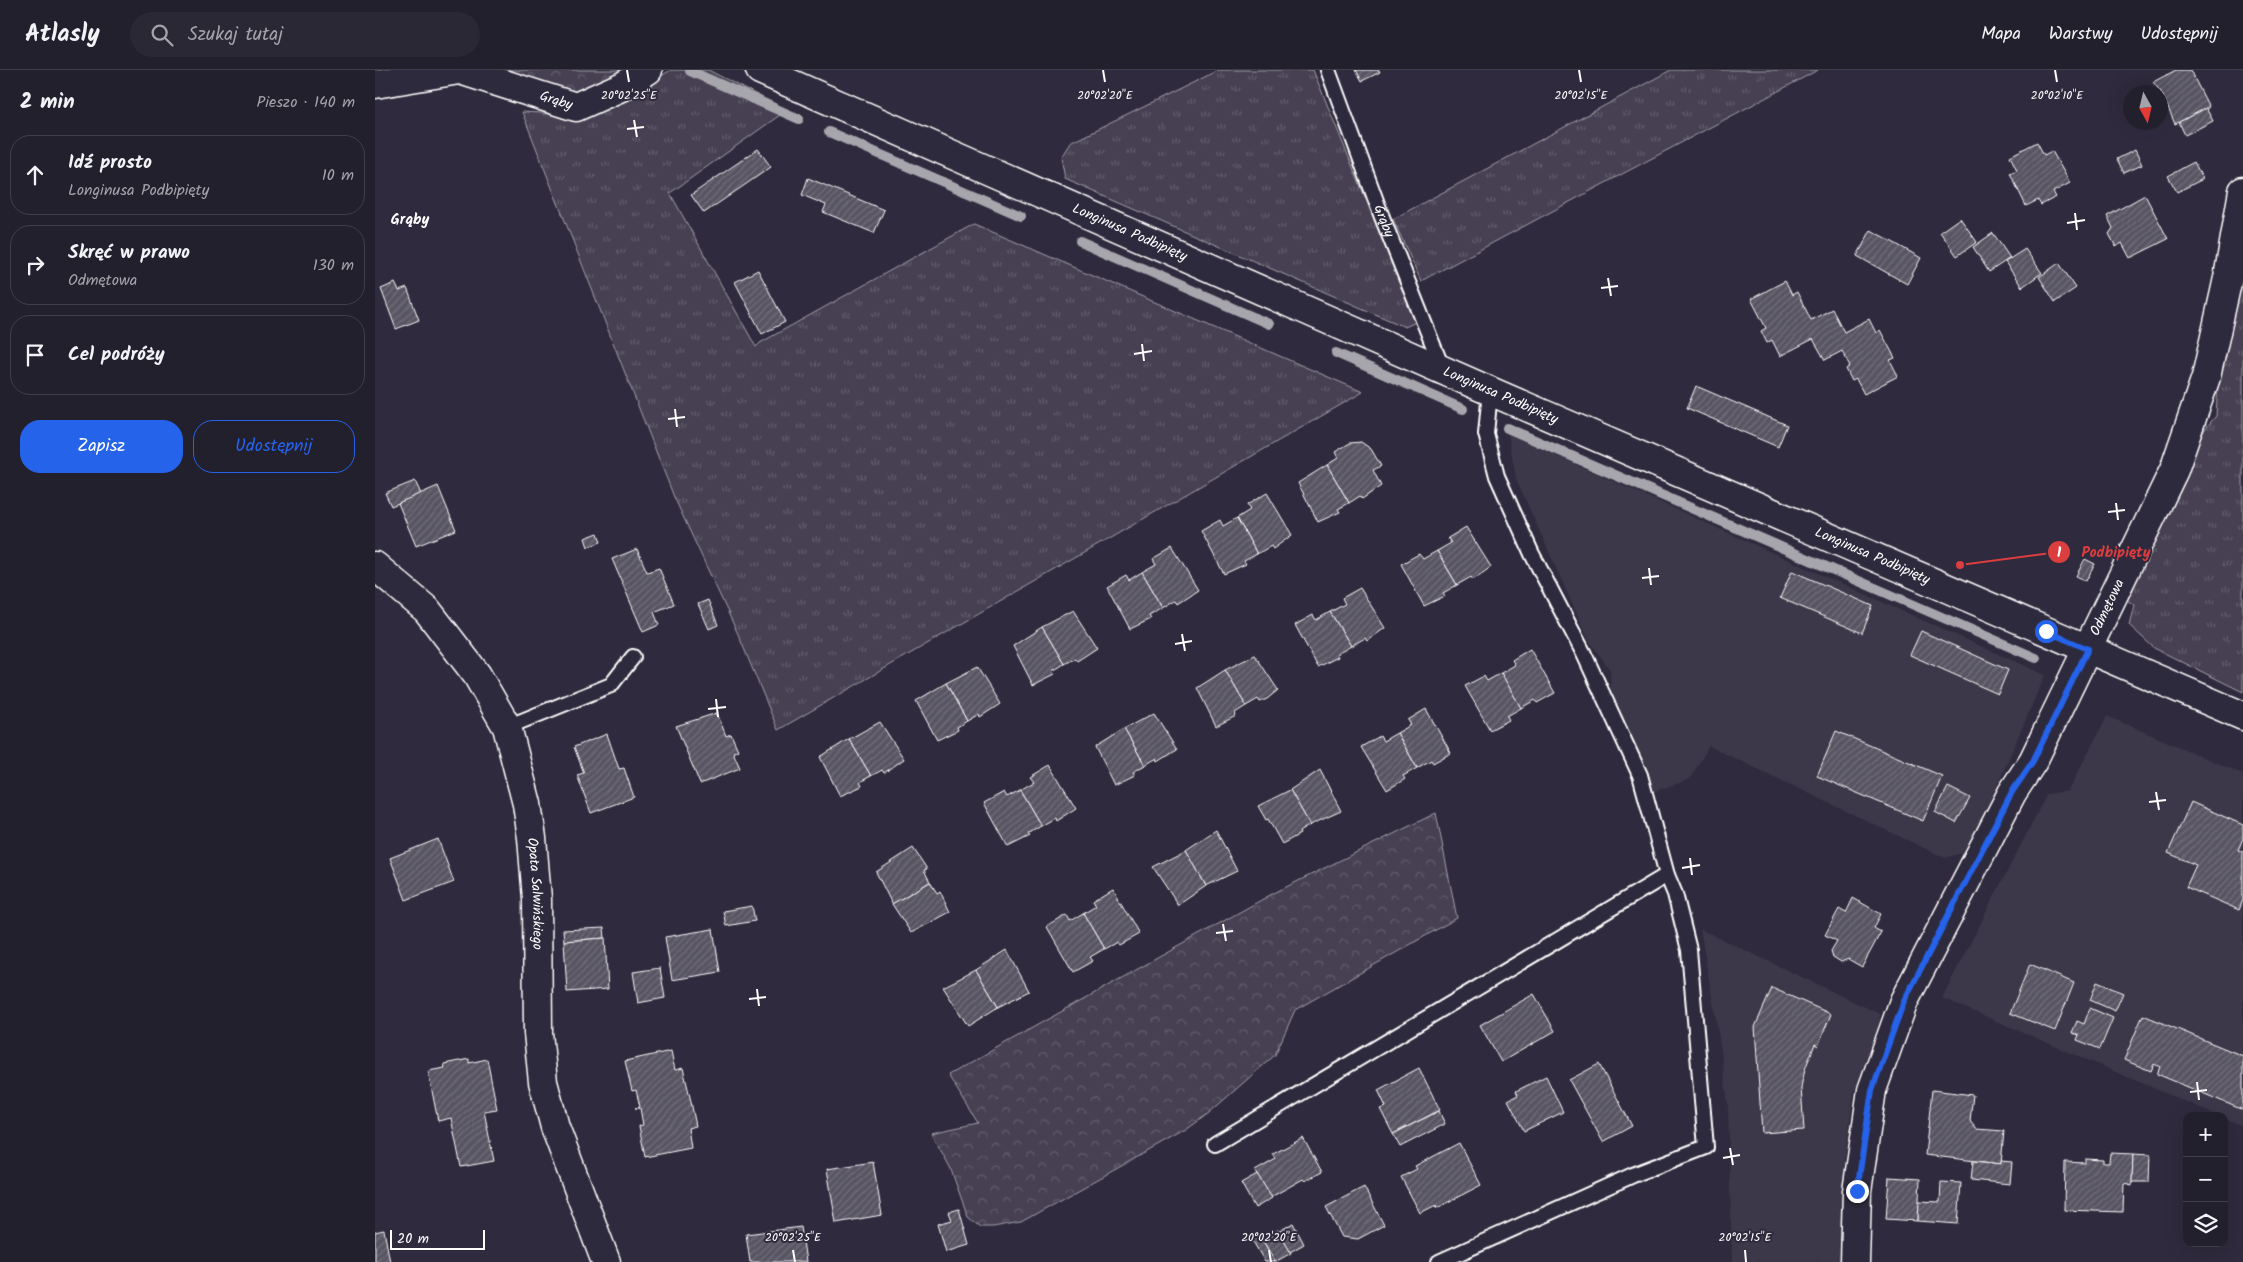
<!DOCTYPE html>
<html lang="pl">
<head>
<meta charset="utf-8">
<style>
	body { margin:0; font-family:Kalam,sans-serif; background:#2b2836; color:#f1f3f6 }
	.controls { position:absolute; right:15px; bottom:15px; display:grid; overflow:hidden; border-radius:10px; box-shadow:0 5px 20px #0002 }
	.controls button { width:45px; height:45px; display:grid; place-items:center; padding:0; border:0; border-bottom:1px solid #403e4a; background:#23202e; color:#f1f3f6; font:25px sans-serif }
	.compass { position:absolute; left:1748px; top:15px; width:45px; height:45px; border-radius:50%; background:#23202e; box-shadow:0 5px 20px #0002; rotate:172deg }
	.scale { position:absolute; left:15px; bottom:12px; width:95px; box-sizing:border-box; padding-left:5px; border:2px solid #fff; border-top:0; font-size:14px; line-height:18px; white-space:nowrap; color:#fff; -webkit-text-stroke:4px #2f2a3d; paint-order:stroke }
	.stop { position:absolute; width:15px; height:15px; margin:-11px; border:4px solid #2563eb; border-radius:50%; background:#fff }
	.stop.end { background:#2563eb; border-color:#fff; box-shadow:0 1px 5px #0008 }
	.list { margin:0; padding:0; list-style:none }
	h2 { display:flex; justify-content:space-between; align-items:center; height:65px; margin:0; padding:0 20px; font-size:21px }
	h2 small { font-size:16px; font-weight:400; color:#a3a3aa }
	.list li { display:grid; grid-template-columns:32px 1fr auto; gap:15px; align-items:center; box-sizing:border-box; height:80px; margin:0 10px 10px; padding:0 10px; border:1px solid #403e4a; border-radius:20px }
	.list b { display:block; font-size:19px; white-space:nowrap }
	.list p { margin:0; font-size:16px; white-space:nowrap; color:#a3a3aa }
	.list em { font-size:16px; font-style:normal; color:#a3a3aa }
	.actions { display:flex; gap:10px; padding:15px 20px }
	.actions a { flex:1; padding:11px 0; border:1px solid #2563eb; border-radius:20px; text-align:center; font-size:18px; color:#2563eb }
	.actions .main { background:#2563eb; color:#fff }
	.icon { flex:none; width:28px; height:28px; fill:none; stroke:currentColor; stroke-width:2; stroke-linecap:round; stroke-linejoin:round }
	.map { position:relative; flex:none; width:1868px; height:1192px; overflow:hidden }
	header { display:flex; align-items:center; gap:30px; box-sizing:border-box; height:70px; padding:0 25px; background:#23202e; border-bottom:1px solid #403e4a }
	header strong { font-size:24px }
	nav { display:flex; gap:28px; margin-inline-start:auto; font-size:18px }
	.search { width:350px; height:45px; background:#2b2836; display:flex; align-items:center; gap:12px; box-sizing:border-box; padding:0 18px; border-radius:28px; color:#a3a3aa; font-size:19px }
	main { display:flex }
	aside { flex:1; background:#23202e }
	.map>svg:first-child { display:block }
	.built { fill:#3c3749 }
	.grass { fill:url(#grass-tufts); stroke:#a2a0a8 }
	.forest { fill:url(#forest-crowns); stroke:#a2a0a8 }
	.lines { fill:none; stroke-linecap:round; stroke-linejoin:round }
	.stream { stroke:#a7a6ad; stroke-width:10 }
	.building { fill:url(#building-hatch); stroke:#fff }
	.lane-casing { stroke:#fff; stroke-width:18 }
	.street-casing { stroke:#fff; stroke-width:31 }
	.secondary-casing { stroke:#fff; stroke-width:31 }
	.lane { stroke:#2f2a3d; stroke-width:14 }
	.street { stroke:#2f2a3d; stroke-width:28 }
	.secondary { stroke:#2f2a3d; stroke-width:28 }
	.route { stroke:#2563eb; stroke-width:6 }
	.ticks { fill:none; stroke:#fff; stroke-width:2 }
	.labels { text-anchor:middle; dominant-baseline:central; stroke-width:4; stroke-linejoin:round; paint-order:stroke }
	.street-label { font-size:14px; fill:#fff; stroke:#2f2a3d }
	.neighbourhood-label { font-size:15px; font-weight:bold; fill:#fff; stroke:#2f2a3d }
	.ticks-label { font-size:12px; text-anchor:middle; fill:#fff; stroke:#2f2a3d; stroke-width:4; stroke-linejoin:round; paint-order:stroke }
	.leader { fill:none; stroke:#da3e3e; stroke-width:2 }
	.callout-dot { fill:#da3e3e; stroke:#2f2a3d; stroke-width:2 }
	.mark-label { font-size:15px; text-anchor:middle; font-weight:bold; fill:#fff }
	.callout-label { font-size:15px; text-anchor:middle; font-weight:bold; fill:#da3e3e; stroke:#2f2a3d; stroke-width:4; stroke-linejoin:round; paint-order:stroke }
</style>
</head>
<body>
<header>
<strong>Atlasly</strong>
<div class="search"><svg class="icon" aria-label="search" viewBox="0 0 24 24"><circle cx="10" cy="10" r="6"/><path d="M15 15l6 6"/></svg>Szukaj tutaj</div>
<nav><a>Mapa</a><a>Warstwy</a><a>Udostępnij</a></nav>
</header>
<main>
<aside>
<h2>2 min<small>Pieszo · 140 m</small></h2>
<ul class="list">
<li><svg class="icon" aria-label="ahead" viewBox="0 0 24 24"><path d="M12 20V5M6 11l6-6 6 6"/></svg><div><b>Idź prosto</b><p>Longinusa Podbipięty</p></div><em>10 m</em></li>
<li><svg class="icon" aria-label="right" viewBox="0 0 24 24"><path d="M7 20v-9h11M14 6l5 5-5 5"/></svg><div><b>Skręć w prawo</b><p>Odmętowa</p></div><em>130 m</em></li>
<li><svg class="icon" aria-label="arrive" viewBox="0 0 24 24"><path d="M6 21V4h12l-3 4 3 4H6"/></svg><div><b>Cel podróży</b></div></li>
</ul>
<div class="actions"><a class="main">Zapisz</a><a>Udostępnij</a></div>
</aside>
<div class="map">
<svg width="1868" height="1192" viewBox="0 0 1868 1192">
	<defs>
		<pattern id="grass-tufts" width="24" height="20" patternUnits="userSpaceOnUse" patternTransform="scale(1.25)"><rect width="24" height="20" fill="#464152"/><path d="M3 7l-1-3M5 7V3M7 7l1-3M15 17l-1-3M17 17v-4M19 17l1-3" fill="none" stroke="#625e6c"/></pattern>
		<pattern id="forest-crowns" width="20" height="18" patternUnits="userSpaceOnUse" patternTransform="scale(1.25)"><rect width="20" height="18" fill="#464152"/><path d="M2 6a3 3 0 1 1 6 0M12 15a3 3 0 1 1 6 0" fill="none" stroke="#625e6c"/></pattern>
		<pattern id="building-hatch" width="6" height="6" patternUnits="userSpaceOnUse" patternTransform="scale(1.25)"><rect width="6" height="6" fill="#595564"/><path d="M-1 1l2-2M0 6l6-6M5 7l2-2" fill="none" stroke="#726e7b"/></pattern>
	</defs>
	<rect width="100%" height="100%" fill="#2f2a3d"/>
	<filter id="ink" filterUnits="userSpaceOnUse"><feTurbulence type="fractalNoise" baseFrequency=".02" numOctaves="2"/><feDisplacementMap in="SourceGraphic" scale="10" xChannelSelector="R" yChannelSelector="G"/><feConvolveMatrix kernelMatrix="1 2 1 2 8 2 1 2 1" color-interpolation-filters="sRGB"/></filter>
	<g filter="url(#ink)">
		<!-- built -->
		<g class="built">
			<path d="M1133 364 1670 605 1594 781 1570 788 1334 676 1315 709 1275 723 1236 622 1235 600 1214 571 1141 409Z"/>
			<path d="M1732 646 1868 704V1056L1849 1048V1046H1844L1567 928 1672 724 1693 721Z"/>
			<path d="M1325 859 1505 944 1504 954 1479 1022 1470 1087 1469 1192H1357L1353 1034 1343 961Z"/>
		</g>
		<!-- grass -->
		<g class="grass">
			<path d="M296 0H333L412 40 295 123 381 277 385 273 599 154 988 322 403 660 363 564 299 427 147 42 185 44 231 39Z"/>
			<path d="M844 0H938L1041 252 1030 257 690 109 686 87 695 73Z"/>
			<path d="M1296 0H1443L1046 211 1018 149Z"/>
			<path d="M1865 213H1868V622L1779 578 1754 555 1759 535 1748 527 1757 503 1830 359 1841 346 1845 280Z"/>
		</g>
		<!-- forest -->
		<g class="forest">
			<path d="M126 0H254L197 24Z"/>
			<path d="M1061 743 1082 848 920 940 900 985 834 1043 811 1060 646 1152 618 1157H605L593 1147 575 1097 556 1063 603 1053 573 1005 897 824Z"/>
		</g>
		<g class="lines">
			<!-- stream -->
			<g class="stream">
				<path d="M315 1 424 49"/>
				<path d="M454 62 646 146"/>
				<path d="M705 171 894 254"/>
				<path d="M961 283 1088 339"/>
				<path d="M1132 358 1661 588"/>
			</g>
		</g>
		<!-- building -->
		<g class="building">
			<path d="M981 0H1004L1005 2 987 11Z"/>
			<path d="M1801 0H1815L1834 37 1800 54 1786 22 1778 12Z"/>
			<path d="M1831 38 1838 51 1810 65 1804 52Z"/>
			<path d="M1662 72 1669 85 1677 81 1695 113 1678 122 1681 127 1666 135 1663 130 1651 136 1635 103 1642 100 1635 86Z"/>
			<path d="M383 79 396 97 329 143 316 125Z"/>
			<path d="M1760 80 1767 95 1749 103 1742 89Z"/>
			<path d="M1819 92 1828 109 1802 122 1793 106Z"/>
			<path d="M433 108 509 140 499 163 448 142 451 135 427 125Z"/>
			<path d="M1770 125 1793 169 1755 188 1747 173 1741 177 1734 164 1738 158 1732 146Z"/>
			<path d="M1585 148 1602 172 1582 186 1565 162Z"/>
			<path d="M1496 160 1546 188 1532 214 1482 186Z"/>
			<path d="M1618 163 1635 188 1614 202 1598 177Z"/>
			<path d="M1650 179 1667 203 1647 217 1630 192Z"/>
			<path d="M1684 193 1701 218 1680 232 1664 207Z"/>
			<path d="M383 200 410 252 387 264 360 212Z"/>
			<path d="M1410 211 1417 225 1422 222 1436 250 1457 239 1469 262 1494 249 1501 263 1505 260 1520 288 1515 290 1523 306 1489 324 1481 309 1477 311 1471 299 1475 296 1467 281 1450 290 1438 269 1405 286 1397 270 1392 273 1386 261 1391 258 1376 229Z"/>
			<path d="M20 213 24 221 32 218 44 250 21 259 6 219Z"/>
			<path d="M1321 316 1412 355 1403 377 1312 338Z"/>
			<path d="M986 372 996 379 1006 396 998 400 1006 416 987 429 985 426 974 433 952 395 963 388 960 382 975 373Z"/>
			<path d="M952 395 974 433 963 439 965 442 943 452 923 413Z"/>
			<path d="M40 411 46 424 16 436 10 423Z"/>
			<path d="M63 416 81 460 41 476 23 433Z"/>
			<path d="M892 423 917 465 898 479 896 476 882 484 862 448 875 440 872 435Z"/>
			<path d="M862 448 882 484 869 491 871 494 849 504 826 461 845 450 848 456Z"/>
			<path d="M1091 457 1116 497 1098 510 1096 507 1082 515 1062 481 1076 473 1073 468Z"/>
			<path d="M223 463 226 472 213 477 210 468Z"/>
			<path d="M797 478 823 520 803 533 801 530 788 538 767 502 781 494 778 489Z"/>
			<path d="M262 479 272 502 284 498 299 534 279 542 284 555 268 562 237 489Z"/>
			<path d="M1062 481 1082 515 1068 523 1070 526 1049 536 1026 494 1044 484 1048 489Z"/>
			<path d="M1710 489 1720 494 1711 511 1701 506Z"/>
			<path d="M1417 501 1498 536 1487 563 1405 528Z"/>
			<path d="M767 502 788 538 774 546 776 549 755 559 732 516 751 505 754 510Z"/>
			<path d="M985 518 1010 558 992 571 990 568 976 576 955 542 970 534 967 528Z"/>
			<path d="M333 530 343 555 334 559 323 534Z"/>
			<path d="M698 541 722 578 702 591 700 588 689 594 667 557Z"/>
			<path d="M955 542 976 576 962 584 963 587 943 597 920 555 938 545 941 550Z"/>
			<path d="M667 557 689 594 678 601 680 604 658 615 638 576Z"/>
			<path d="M1546 561 1633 600 1623 624 1535 585Z"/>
			<path d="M1155 579 1180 623 1162 633 1160 630 1146 638 1126 603 1140 595 1137 590Z"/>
			<path d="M880 585 903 620 892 629 885 632 883 629 871 636 850 600Z"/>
			<path d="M602 597 625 634 605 647 604 644 592 651 571 613Z"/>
			<path d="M850 600 871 636 860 643 861 646 841 656 822 618Z"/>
			<path d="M1126 603 1146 638 1132 646 1134 650 1115 660 1090 616 1109 606 1112 611Z"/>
			<path d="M571 613 592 651 582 657 583 660 562 670 541 631Z"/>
			<path d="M1051 639 1076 683 1058 693 1056 690 1042 698 1022 663 1036 655 1033 650Z"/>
			<path d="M342 643 351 666 356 664 363 680 358 682 365 698 325 714 301 656Z"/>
			<path d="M779 643 802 679 783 691 782 688 770 695 749 659Z"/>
			<path d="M505 652 529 689 509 703 507 700 496 706 474 669Z"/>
			<path d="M749 659 770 695 758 702 760 705 739 715 720 677Z"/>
			<path d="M1461 661 1567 706 1548 751 1442 706Z"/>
			<path d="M1022 663 1042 698 1028 706 1030 709 1012 720 986 677 1005 666 1008 671Z"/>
			<path d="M232 664 244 699 249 698 259 727 216 743 202 705 209 703 199 677Z"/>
			<path d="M474 669 496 706 485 712 487 716 465 726 445 687Z"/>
			<path d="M675 695 701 738 681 751 680 748 666 756 645 720 659 712 655 707Z"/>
			<path d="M945 700 966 741 935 755 915 720Z"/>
			<path d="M1573 717 1595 728 1581 753 1560 742Z"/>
			<path d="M645 720 666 756 653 764 655 766 633 777 609 733 629 722 632 727Z"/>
			<path d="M915 720 935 755 924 762 925 764 907 774 893 749 891 750 883 736Z"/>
			<path d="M1816 732 1868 755V768L1863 780 1868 782V830L1864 840 1811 817 1821 795 1793 783Z"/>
			<path d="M841 760 862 801 831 816 811 780Z"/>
			<path d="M63 769 79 812 31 830 15 788Z"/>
			<path d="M538 778 552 799 549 800 555 812 517 834 501 802Z"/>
			<path d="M811 780 831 816 803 835 778 797Z"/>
			<path d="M555 812 562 823 565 821 575 842 536 863 517 834Z"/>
			<path d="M738 818 764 864 744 875 742 872 729 879 708 843 721 835 718 830Z"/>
			<path d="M1478 828 1506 844 1499 858 1506 862 1487 897 1473 889 1466 892 1458 887 1456 881 1462 871 1450 865 1464 839 1471 843Z"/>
			<path d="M377 836 380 851 351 856 348 841Z"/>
			<path d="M708 843 729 879 715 887 718 891 698 902 672 857 692 845 695 851Z"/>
			<path d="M229 858 230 868 189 871 188 860Z"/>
			<path d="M338 859 345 902 297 910 290 867Z"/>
			<path d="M230 868 233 919 192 922 189 871Z"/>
			<path d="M632 880 654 921 623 937 601 900Z"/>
			<path d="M1655 894 1699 913 1680 961 1635 943Z"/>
			<path d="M285 898 290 928 263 933 258 902Z"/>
			<path d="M601 900 623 937 593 956 568 917Z"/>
			<path d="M1722 912 1748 923 1740 941 1715 930Z"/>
			<path d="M1397 918 1456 944 1443 976 1440 974 1430 999 1426 1017 1429 1060 1387 1063 1380 957Z"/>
			<path d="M1159 924 1180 961 1126 992 1105 955Z"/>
			<path d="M1715 938 1738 948 1725 979 1702 970 1704 965 1697 963 1702 951 1709 954Z"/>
			<path d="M1768 945 1868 986V1040L1782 1004 1785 997 1779 994 1776 1001 1749 990Z"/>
			<path d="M296 981 300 1000 308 998 315 1027 321 1056 313 1058 316 1078 270 1087 264 1056 268 1055 265 1038H260L265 1037 261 1020 257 1021 250 991Z"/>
			<path d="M94 989V993L112 989 122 1039 109 1041 119 1091 86 1097 76 1048 63 1051 53 1001 70 998 69 994Z"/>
			<path d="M1224 994 1257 1056 1228 1072 1194 1010Z"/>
			<path d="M1044 998 1065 1040 1018 1064 1005 1039 1011 1037 1003 1020Z"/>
			<path d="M1171 1006 1188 1042 1149 1061 1133 1030 1143 1025 1141 1021Z"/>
			<path d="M1557 1020 1598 1025 1595 1051 1601 1059 1629 1061 1626 1094 1550 1085Z"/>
			<path d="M1064 1041 1070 1054 1025 1077 1018 1064Z"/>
			<path d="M928 1068 947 1102 930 1111 928 1109 896 1127 880 1101 901 1089 898 1084Z"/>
			<path d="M1084 1073 1106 1115 1062 1138 1061 1135 1045 1143 1026 1107 1042 1099 1040 1096Z"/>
			<path d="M1735 1083 1758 1084 1757 1115 1749 1113 1748 1142 1689 1140 1690 1092 1710 1093V1089L1728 1090V1093H1734Z"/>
			<path d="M1758 1084 1775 1085 1774 1112H1757Z"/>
			<path d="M1598 1091 1626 1094V1091L1637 1092 1635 1114 1596 1110Z"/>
			<path d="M498 1092 507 1145 461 1153 452 1099Z"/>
			<path d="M882 1104 897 1128 880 1138 866 1113Z"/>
			<path d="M1514 1107 1545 1109 1543 1151 1511 1149Z"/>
			<path d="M1566 1112 1586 1113 1583 1154 1543 1151 1544 1131 1565 1132Z"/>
			<path d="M989 1117 1009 1155 983 1169 967 1167 951 1137Z"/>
			<path d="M584 1139 594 1175 571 1182 563 1154 577 1150 574 1142Z"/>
			<path d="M918 1153 929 1174 915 1182 903 1162Z"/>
			<path d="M426 1157 431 1192H375L371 1164Z"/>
			<path d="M9 1160 15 1192H0V1162Z"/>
			<path d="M903 1160 916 1183 900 1192 887 1169Z"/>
			<path d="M884 1164 887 1169 900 1192H890L876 1168Z"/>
		</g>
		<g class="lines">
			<!-- lane casing -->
			<g class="lane-casing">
				<g id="lane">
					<path id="s1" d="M953 0 1007 147 1068 300"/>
					<path d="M132 657 236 615 258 587"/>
					<path d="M840 1074 1292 805"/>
					<path d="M1064 1192 1258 1105 1331 1077 1314 880 1300 824 1292 805 1265 705 1209 584 1157 484 1122 406 1111 364 1115 321"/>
				</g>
			</g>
			<!-- street casing -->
			<g class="street-casing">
				<g id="street">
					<path id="s2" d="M85 0 201 37 248 16 273 0"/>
					<path d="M0 14 84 0"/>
					<path id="s3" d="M0 496 52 540 102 605 132 657 152 734 157 768 162 829 163 963 168 1012 180 1057 231 1192"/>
					<path id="s4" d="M1480 1192 1482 1121 1497 1020 1529 931 1637 723 1658 691 1799 400 1831 307 1853 208 1868 121"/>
				</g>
			</g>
			<!-- secondary casing -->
			<g class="secondary-casing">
				<g id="secondary">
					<path id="s5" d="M385 0 1115 321 1868 646"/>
				</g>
			</g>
			<!-- lane -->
			<use href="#lane" class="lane"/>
			<!-- street -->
			<use href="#street" class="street"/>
			<!-- secondary -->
			<use href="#secondary" class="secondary"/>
		</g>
	</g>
	<g class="lines" filter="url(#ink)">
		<!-- route -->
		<path class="route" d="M1482 1121 1497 1020 1529 931 1637 722 1658 691 1713 579 1671 561"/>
	</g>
	<!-- ticks -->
	<path class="ticks" d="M252 0 254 12M728 0 730 12M1204 0 1206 12M1680 0 1682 12M259 50 262 67M252 59 269 57M1700 143 1702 160M1692 153 1710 150M1233 208 1236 226M1226 218 1243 216M767 274 769 291M759 284 777 281M300 339 302 357M293 349 310 347M1741 433 1743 450M1733 442 1750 440M1274 498 1276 515M1267 508 1284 506M807 564 810 581M800 574 817 571M341 629 343 647M333 639 351 637M1781 722 1784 740M1774 732 1791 730M1315 788 1317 805M1307 798 1325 795M848 854 851 871M841 863 858 861M382 919 384 936M374 929 391 927M1822 1012 1824 1030M1815 1022 1832 1020M1355 1078 1358 1095M1348 1088 1365 1085M418 1180 420 1192M894 1180 896 1192M1370 1180 1371 1192"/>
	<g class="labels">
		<!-- street labels -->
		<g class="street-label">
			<text stroke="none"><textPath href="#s2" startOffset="101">Grąby</textPath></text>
			<text stroke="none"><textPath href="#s1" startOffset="161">Grąby</textPath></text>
			<text stroke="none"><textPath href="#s5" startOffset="404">Longinusa Podbipięty</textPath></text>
			<text stroke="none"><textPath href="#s5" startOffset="809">Longinusa Podbipięty</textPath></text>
			<text stroke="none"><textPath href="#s5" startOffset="1214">Longinusa Podbipięty</textPath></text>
			<text stroke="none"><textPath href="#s4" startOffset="711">Odmętowa</textPath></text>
			<text stroke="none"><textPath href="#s3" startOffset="380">Opata Salwińskiego</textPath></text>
		</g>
		<!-- neighbourhood labels -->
		<g class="neighbourhood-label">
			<text x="35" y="150">Grąby</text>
		</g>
	</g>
	<g class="ticks-label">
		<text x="254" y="29">20°02'25"E</text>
		<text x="730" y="29">20°02'20"E</text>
		<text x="1206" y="29">20°02'15"E</text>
		<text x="1682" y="29">20°02'10"E</text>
		<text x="418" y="1171">20°02'25"E</text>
		<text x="894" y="1171">20°02'20"E</text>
		<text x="1370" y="1171">20°02'15"E</text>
	</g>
	<!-- callouts -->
	<path class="leader" d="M1585 495L1684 482"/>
	<g class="callout-dot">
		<circle cx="1585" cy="495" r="5"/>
		<circle cx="1684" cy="482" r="12"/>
	</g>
	<g class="mark-label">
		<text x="1684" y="487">1</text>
	</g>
	<g class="callout-label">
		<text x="1741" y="487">Podbipięty</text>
	</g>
</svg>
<div class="controls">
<button>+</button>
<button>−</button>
<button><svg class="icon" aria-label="layers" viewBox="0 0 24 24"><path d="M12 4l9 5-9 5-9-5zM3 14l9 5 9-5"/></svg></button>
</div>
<svg class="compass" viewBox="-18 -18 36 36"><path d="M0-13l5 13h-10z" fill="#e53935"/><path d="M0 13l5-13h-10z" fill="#a3a3aa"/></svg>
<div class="scale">20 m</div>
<div class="stop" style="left:1671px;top:561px"></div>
<div class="stop end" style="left:1482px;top:1121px"></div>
</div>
</main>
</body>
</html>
